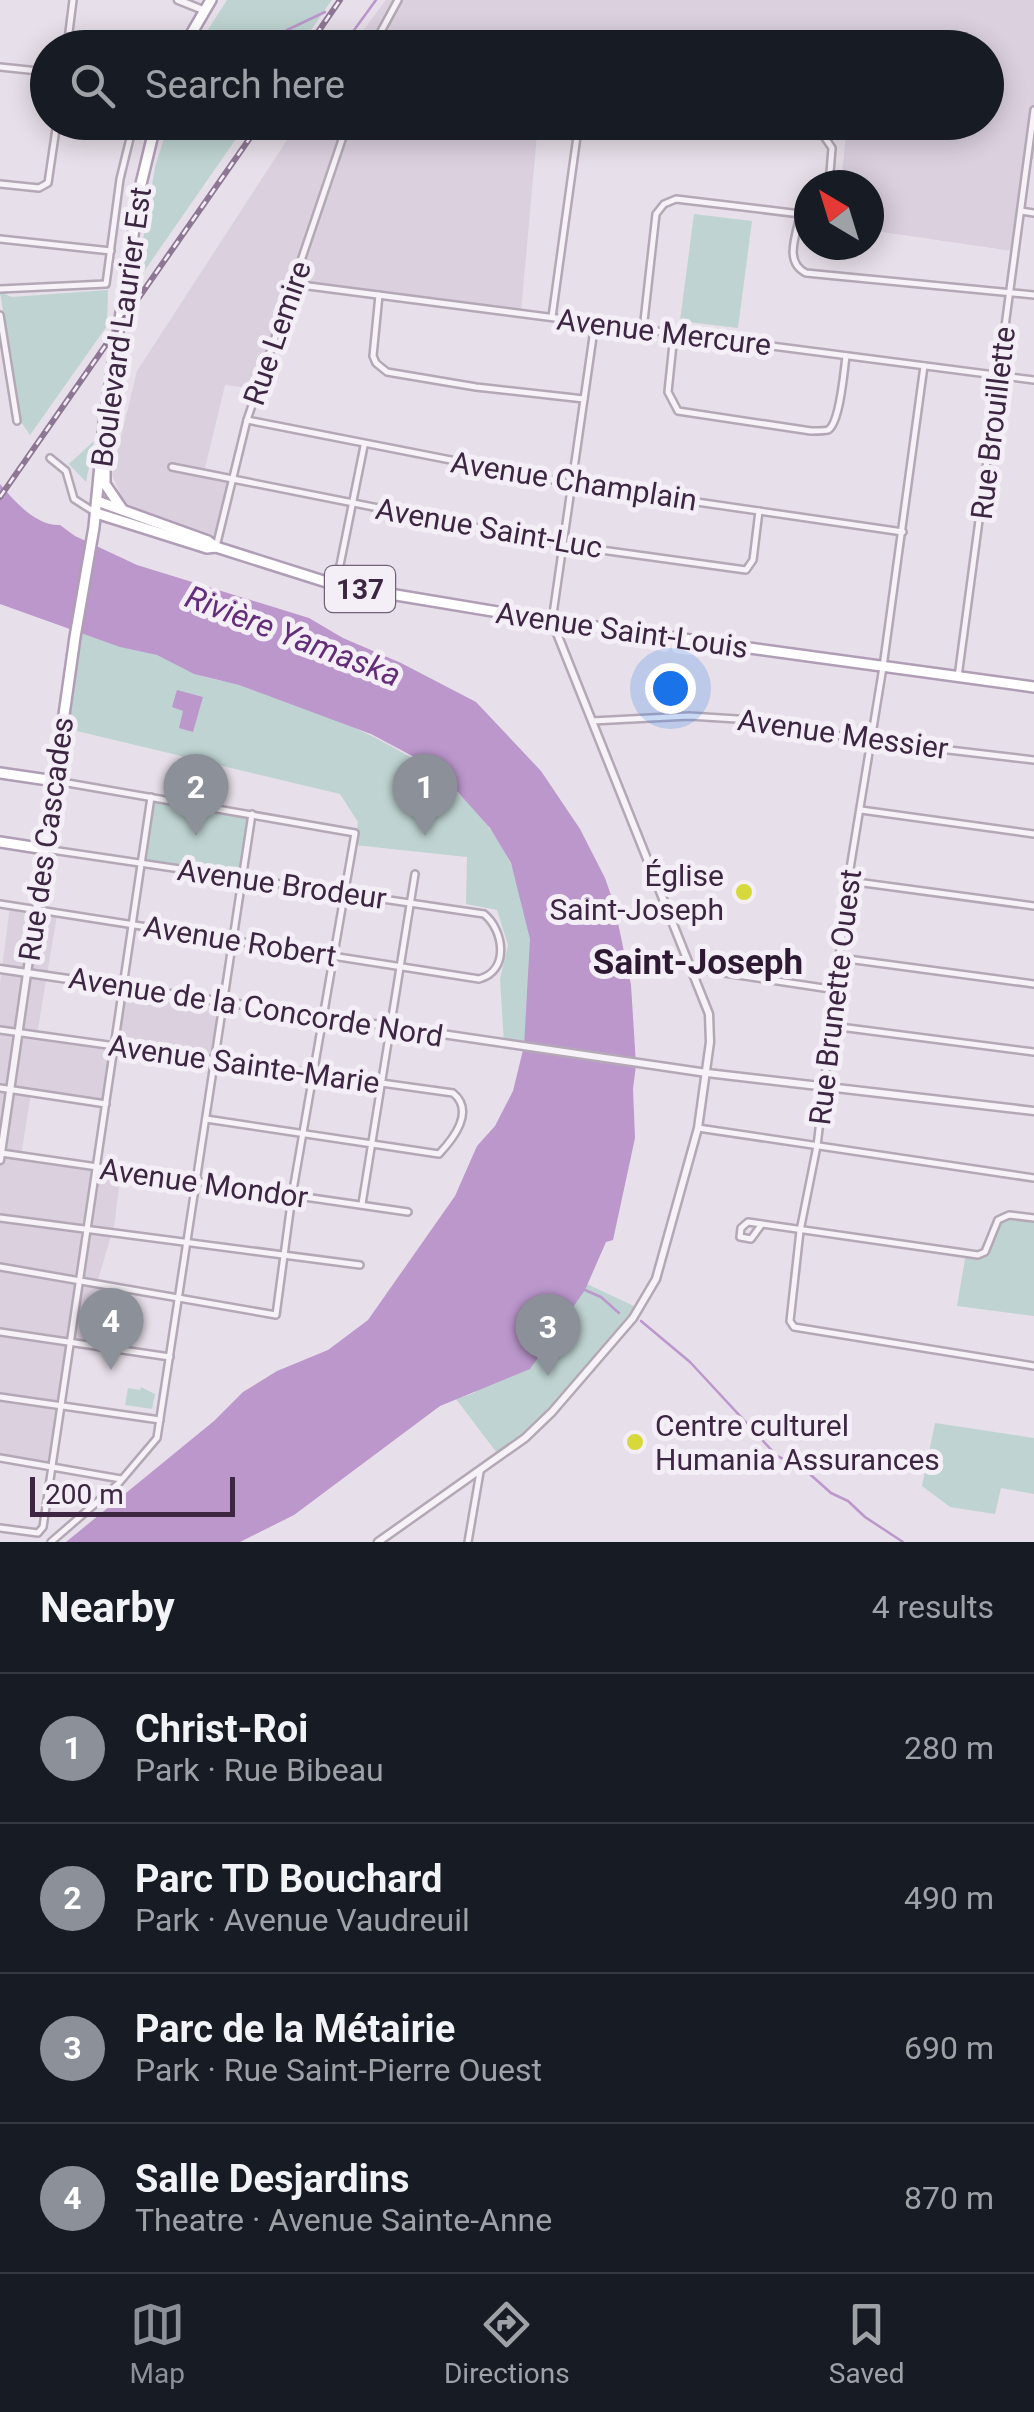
<!DOCTYPE html>
<html lang="en">
<head>
<meta charset="utf-8">
<style>
	body { margin:0; font-family:Roboto,sans-serif; background:#242831; color:#f1f3f6 }
	.compass { position:absolute; left:794px; top:170px; width:90px; height:90px; border-radius:50%; background:#171b24; box-shadow:0 5px 25px #0003; rotate:322deg }
	.scale { position:absolute; left:30px; bottom:25px; width:205px; box-sizing:border-box; padding-left:10px; border:5px solid #3c2642; border-top:0; font-size:28px; line-height:35px; white-space:nowrap; color:#3c2642; -webkit-text-stroke:8px #f4eef7; paint-order:stroke }
	.you { position:absolute; left:670px; top:688px; width:35px; height:35px; margin:-25px; border:8px solid #fff; border-radius:50%; background:#1a73e8; box-shadow:0 0 0 15px #1a73e833 }
	.badge { display:grid; place-items:center; width:65px; height:65px; border-radius:50%; background:#8c9099; color:#fff; font-size:32px; font-weight:700 }
	.pin { position:absolute; translate:-50% -82px; filter:drop-shadow(0 2px 5px #0008) }
	.pin::after { content:''; position:absolute; top:52px; width:35px; height:30px; background:inherit; clip-path:polygon(0 0,100% 0,50% 100%) }
	.list { margin:0; padding:0; list-style:none }
	h2 { display:flex; justify-content:space-between; align-items:center; height:130px; margin:0; padding:0 40px; font-size:42px }
	h2 small { font-size:32px; font-weight:400; color:#9ea1a6 }
	.list li { display:grid; grid-template-columns:65px 1fr auto; gap:30px; align-items:center; box-sizing:border-box; height:150px; padding:0 40px; border-top:2px solid #363941 }
	.list b { display:block; font-size:38px; white-space:nowrap }
	.list p { margin:0; font-size:32px; white-space:nowrap; color:#9ea1a6 }
	.list em { font-size:32px; font-style:normal; color:#9ea1a6 }
	.icon { flex:none; width:55px; height:55px; fill:none; stroke:currentColor; stroke-width:2; stroke-linecap:round; stroke-linejoin:round }
	.map { position:relative; flex:none; width:1034px; height:1542px; overflow:hidden }
	.search { position:absolute; background:#171b24; box-shadow:0 5px 25px #0003; left:30px; right:30px; top:30px; height:110px; display:flex; align-items:center; gap:25px; box-sizing:border-box; padding:0 35px; border-radius:55px; color:#9ea1a6; font-size:38px }
	.sheet { height:730px; background:#171b24 }
	nav { display:flex; justify-content:space-around; align-items:center; box-sizing:border-box; height:140px; border-top:2px solid #363941; background:#171b24; font-size:28px; color:#9ea1a6 }
	nav a { display:grid; justify-items:center; gap:5px }
	nav .on { color:#8c9099 }
	.map>svg:first-child { display:block }
	.built { fill:#dbd0de }
	.green { fill:#bfd4d2 }
	.water { fill:#bb97cc }
	.lines { fill:none; stroke-linecap:round; stroke-linejoin:round }
	.stream { stroke:#bb97cc; stroke-width:2.5 }
	.minor-casing { stroke:#b4a8b7; stroke-width:10 }
	.tertiary-casing { stroke:#b4a8b7; stroke-width:11 }
	.primary-casing { stroke:#b09db6; stroke-width:14 }
	.minor { stroke:#f6f2f7; stroke-width:5 }
	.tertiary { stroke:#f6f2f7; stroke-width:6 }
	.primary { stroke:#fff; stroke-width:9 }
	.rail-casing { stroke:#8e7794; stroke-width:6 }
	.rail { stroke:#f4eef7; stroke-width:2.5; stroke-dasharray:8; stroke-linecap:butt }
	.poi-dot { fill:#d7d839; stroke:#f4eef7; stroke-width:4 }
	.labels { text-anchor:middle; dominant-baseline:central; stroke-width:10; stroke-linejoin:round; paint-order:stroke }
	.shield { fill:#f4eef7; stroke:#736278; stroke-width:2.5 }
	.shield-label { font-size:28px; font-weight:bold; fill:#3c2642 }
	.street-label { font-size:30px; fill:#3c2642; stroke:#f4eef7 }
	.poi-label { font-size:30px; fill:#3c2642; stroke:#f4eef7; text-anchor:end }
	.water-label { font-size:32px; font-style:italic; fill:#632d79; stroke:#f4eef7 }
	.quarter-label { font-size:35px; font-weight:bold; fill:#2e1932; stroke:#f4eef7 }
</style>
</head>
<body>
<div class="map">
<svg width="1034" height="1542" viewBox="0 0 1034 1542">
	<rect width="100%" height="100%" fill="#e7dfe9"/>
	<!-- built -->
	<g class="built">
		<path d="M386 0H1034V159L1027 158 1012 251 869 230V185H841L847 123 986 122V48H350Z"/>
		<path d="M298 123H538L521 312 296 283 259 389 225 385 204 472 232 477 217 542 126 509 112 474 137 371Z"/>
		<path d="M10 906 57 915 37 1035 114 1046 123 987 225 1001 215 1060 115 1046 106 1104 31 1093 21 1156 121 1172 114 1226 97 1283 108 1286 103 1347 72 1343 54 1468 0 1458V984Z"/>
	</g>
	<!-- green -->
	<g class="green">
		<path d="M227 0H332L299 47H197Z"/>
		<path d="M169 122 247 123 136 283 155 167Z"/>
		<path d="M694 214 752 221 738 328 680 321Z"/>
		<path d="M108 290 107 326 30 435 21 422 0 292 12 297Z"/>
		<path d="M94 441 86 482 69 464Z"/>
		<path d="M75 628C101 639 126 646 154 654 169 658 181 669 195 674 210 679 225 681 240 685 367 726 518 784 530 939 532 973 526 1011 524 1046L504 1043 500 979 508 945 497 910 466 904 467 857 354 845 358 822 340 794 60 727Z"/>
		<path d="M149 796 254 812 244 876 139 861Z"/>
		<path d="M1000 1213 1034 1216V1316L957 1306 966 1253 989 1256Z"/>
		<path d="M587 1284 638 1308 525 1438 500 1457 456 1399 474 1393Z"/>
		<path d="M141 1387 155 1394 152 1409 125 1405 128 1388 140 1390Z"/>
		<path d="M935 1423 1034 1438V1494L1001 1488 995 1514 950 1507 922 1486Z"/>
	</g>
	<!-- water -->
	<g class="water">
		<path d="M0 484C15 502 36 526 60 525L75 536 137 565 309 618 343 638 401 663 476 702 541 771 580 829 605 878 614 904 631 985 636 1065 633 1089 635 1138 613 1240 606 1242 585 1290 530 1369 440 1406 294 1515 240 1542H66L214 1421 243 1392 277 1371 328 1350 368 1320 455 1196 477 1146 495 1126 513 1091 524 1046 530 939 511 863 490 828 455 789 418 759 371 734 239 685 194 674 157 655 120 647 0 604Z"/>
		<path d="M177 690 203 697 193 732 179 728 183 711 172 707Z"/>
	</g>
	<g class="lines">
		<!-- stream -->
		<g class="stream">
			<path d="M276 48 287 30 325 12"/>
			<path d="M341 48 376 0"/>
			<path d="M585 1290 601 1297 619 1313"/>
			<path d="M641 1321 690 1362 777 1456 803 1468 831 1493 848 1501 865 1517 903 1542"/>
		</g>
		<!-- minor casing -->
		<g class="minor-casing">
			<g id="minor">
				<path d="M67 48 73 0"/>
				<path d="M372 48 398 0"/>
				<path d="M0 67 48 72"/>
				<path d="M753 122 798 127 823 135 832 148 829 185"/>
				<path d="M0 184 39 188 48 183 57 122"/>
				<path d="M1021 211 1034 213"/>
				<path d="M800 216C796 236 784 262 806 273L1034 295"/>
				<path d="M0 239 111 251"/>
				<path d="M293 284 1034 380"/>
				<path d="M0 289 106 284 120 179 134 122"/>
				<path d="M379 295 373 356 376 363 387 372 476 387 584 399"/>
				<path d="M0 315 17 421"/>
				<path d="M552 317 579 122"/>
				<path d="M643 330 656 214 664 204 676 199 809 215"/>
				<path d="M674 334 668 392 678 411 811 431C814 431 825 431 828 430 840 423 844 371 846 356"/>
				<path d="M924 366 883 667 848 881 817 1146 800 1231 790 1321 794 1327 1034 1366"/>
				<path d="M247 420 573 484 903 532"/>
				<path d="M50 458 66 471 74 499 96 513"/>
				<path d="M172 467 565 545 746 570 753 560 759 511"/>
				<path d="M216 547 247 420 348 122"/>
				<path d="M336 585 364 446"/>
				<path d="M552 621 595 323"/>
				<path d="M958 677 1034 110"/>
				<path d="M592 721 689 716 737 719 872 741 1034 760"/>
				<path d="M861 810 1034 834"/>
				<path d="M849 881 1034 906"/>
				<path d="M0 904 479 979C510 971 504 930 484 914L45 849"/>
				<path d="M840 958 1034 984"/>
				<path d="M691 968 837 990"/>
				<path d="M832 1026 1034 1052"/>
				<path d="M0 1030 453 1093C475 1111 454 1138 439 1154L206 1119"/>
				<path d="M0 1088 106 1104"/>
				<path d="M698 1128 1034 1178"/>
				<path d="M1 1153 408 1212"/>
				<path d="M362 1204 415 874"/>
				<path d="M0 1218 360 1265"/>
				<path d="M762 1224 751 1239 740 1237 741 1228 748 1222 978 1255 985 1252 998 1220 1009 1215 1034 1218"/>
				<path d="M0 1267 276 1315 292 1196 355 833 56 781"/>
				<path d="M0 1332 170 1357"/>
				<path d="M0 1397 160 1420"/>
				<path d="M0 1458 121 1479"/>
				<path d="M0 1528 38 1533 43 1527 151 797"/>
				<path d="M51 1542 118 1484 157 1438 252 814"/>
				<path d="M468 1542 480 1472"/>
			</g>
		</g>
		<!-- tertiary casing -->
		<g class="tertiary-casing">
			<g id="tertiary">
				<path d="M178 0 203 10"/>
				<path d="M0 969 707 1073 1034 1111"/>
				<path d="M0 1160 45 849"/>
				<path d="M378 1542 525 1438 552 1412 633 1318 656 1279 698 1128 710 1042 709 1014 552 621"/>
			</g>
		</g>
		<!-- primary casing -->
		<g class="primary-casing">
			<g id="primary">
				<path d="M183 48 211 0"/>
				<path d="M105 465V484L122 509"/>
				<path d="M97 501 208 541 216 547"/>
				<path d="M96 513 207 548 216 547 336 585 552 621 1034 687"/>
				<path d="M0 773 55 781"/>
				<path d="M0 842 45 849 75 637 94 527 104 424 130 254 141 184 156 122"/>
			</g>
		</g>
		<!-- minor -->
		<use href="#minor" class="minor"/>
		<!-- tertiary -->
		<use href="#tertiary" class="tertiary"/>
		<!-- primary -->
		<use href="#primary" class="primary"/>
		<!-- rail casing -->
		<g class="rail-casing">
			<g id="rail">
				<path d="M307 48 340 0"/>
				<path d="M0 497 261 122"/>
			</g>
		</g>
		<!-- rail -->
		<use href="#rail" class="rail"/>
	</g>
	<!-- markers -->
	<g class="poi-dot">
		<circle cx="744" cy="892" r="10"/>
		<circle cx="635" cy="1442" r="10"/>
	</g>
	<g class="labels">
		<!-- shield labels -->
		<rect class="shield" x="325" y="566" width="70" height="46" rx="8"/>
		<g class="shield-label">
			<text x="360" y="589">137</text>
		</g>
		<!-- street labels -->
		<g class="street-label">
			<text transform="translate(121 327) rotate(-82)">Boulevard Laurier Est</text>
			<text transform="translate(664 332) rotate(7)">Avenue Mercure</text>
			<text transform="translate(277 333) rotate(-71)">Rue Lemire</text>
			<text transform="translate(993 423) rotate(-83)">Rue Brouillette</text>
			<text transform="translate(574 481) rotate(9)">Avenue Champlain</text>
			<text transform="translate(489 528) rotate(10)">Avenue Saint-Luc</text>
			<text transform="translate(622 630) rotate(8)">Avenue Saint-Louis</text>
			<text transform="translate(843 734) rotate(8)">Avenue Messier</text>
			<text transform="translate(46 839) rotate(-82)">Rue des Cascades</text>
			<text transform="translate(282 884) rotate(8)">Avenue Brodeur</text>
			<text transform="translate(240 941) rotate(9)">Avenue Robert</text>
			<text transform="translate(835 997) rotate(-83)">Rue Brunette Ouest</text>
			<text transform="translate(256 1007) rotate(9)">Avenue de la Concorde Nord</text>
			<text transform="translate(244 1064) rotate(8)">Avenue Sainte-Marie</text>
			<text transform="translate(204 1183) rotate(8)">Avenue Mondor</text>
		</g>
		<!-- poi labels -->
		<g class="poi-label">
			<text x="724" y="875">Église<tspan x="724" dy="34">Saint-Joseph</tspan></text>
			<text x="655" y="1425" text-anchor="start">Centre culturel<tspan x="655" dy="34">Humania Assurances</tspan></text>
		</g>
		<!-- water labels -->
		<g class="water-label">
			<text transform="translate(293 636) rotate(21)">Rivière Yamaska</text>
		</g>
		<!-- quarter labels -->
		<g class="quarter-label">
			<text x="698" y="962">Saint-Joseph</text>
		</g>
	</g>
</svg>
<svg class="compass" viewBox="-18 -18 36 36"><path d="M0-13l5 13h-10z" fill="#e53935"/><path d="M0 13l5-13h-10z" fill="#9ea1a6"/></svg>
<div class="scale">200 m</div>
<div class="you"></div>
<div class="pin badge" style="left:425px;top:836px">1</div>
<div class="pin badge" style="left:196px;top:836px">2</div>
<div class="pin badge" style="left:548px;top:1376px">3</div>
<div class="pin badge" style="left:111px;top:1370px">4</div>
<div class="search"><svg class="icon" aria-label="search" viewBox="0 0 24 24"><circle cx="10" cy="10" r="6"/><path d="M15 15l6 6"/></svg>Search here</div>
</div>
<section class="sheet">
<h2>Nearby<small>4 results</small></h2>
<ul class="list">
<li><span class="badge">1</span><div><b>Christ-Roi</b><p>Park · Rue Bibeau</p></div><em>280 m</em></li>
<li><span class="badge">2</span><div><b>Parc TD Bouchard</b><p>Park · Avenue Vaudreuil</p></div><em>490 m</em></li>
<li><span class="badge">3</span><div><b>Parc de la Métairie</b><p>Park · Rue Saint-Pierre Ouest</p></div><em>690 m</em></li>
<li><span class="badge">4</span><div><b>Salle Desjardins</b><p>Theatre · Avenue Sainte-Anne</p></div><em>870 m</em></li>
</ul>
</section>
<nav>
<a class="on"><svg class="icon" aria-label="map" viewBox="0 0 24 24"><path d="M3 6l6-2 6 2 6-2v14l-6 2-6-2-6 2zM9 4v14M15 6v14"/></svg>Map</a>
<a><svg class="icon" aria-label="directions" viewBox="0 0 24 24"><path d="M12 3l9 9-9 9-9-9zM9 14v-3h6M13 9l2 2-2 2"/></svg>Directions</a>
<a><svg class="icon" aria-label="saved" viewBox="0 0 24 24"><path d="M7 4h10v16l-5-4-5 4z"/></svg>Saved</a>
</nav>
</body>
</html>
